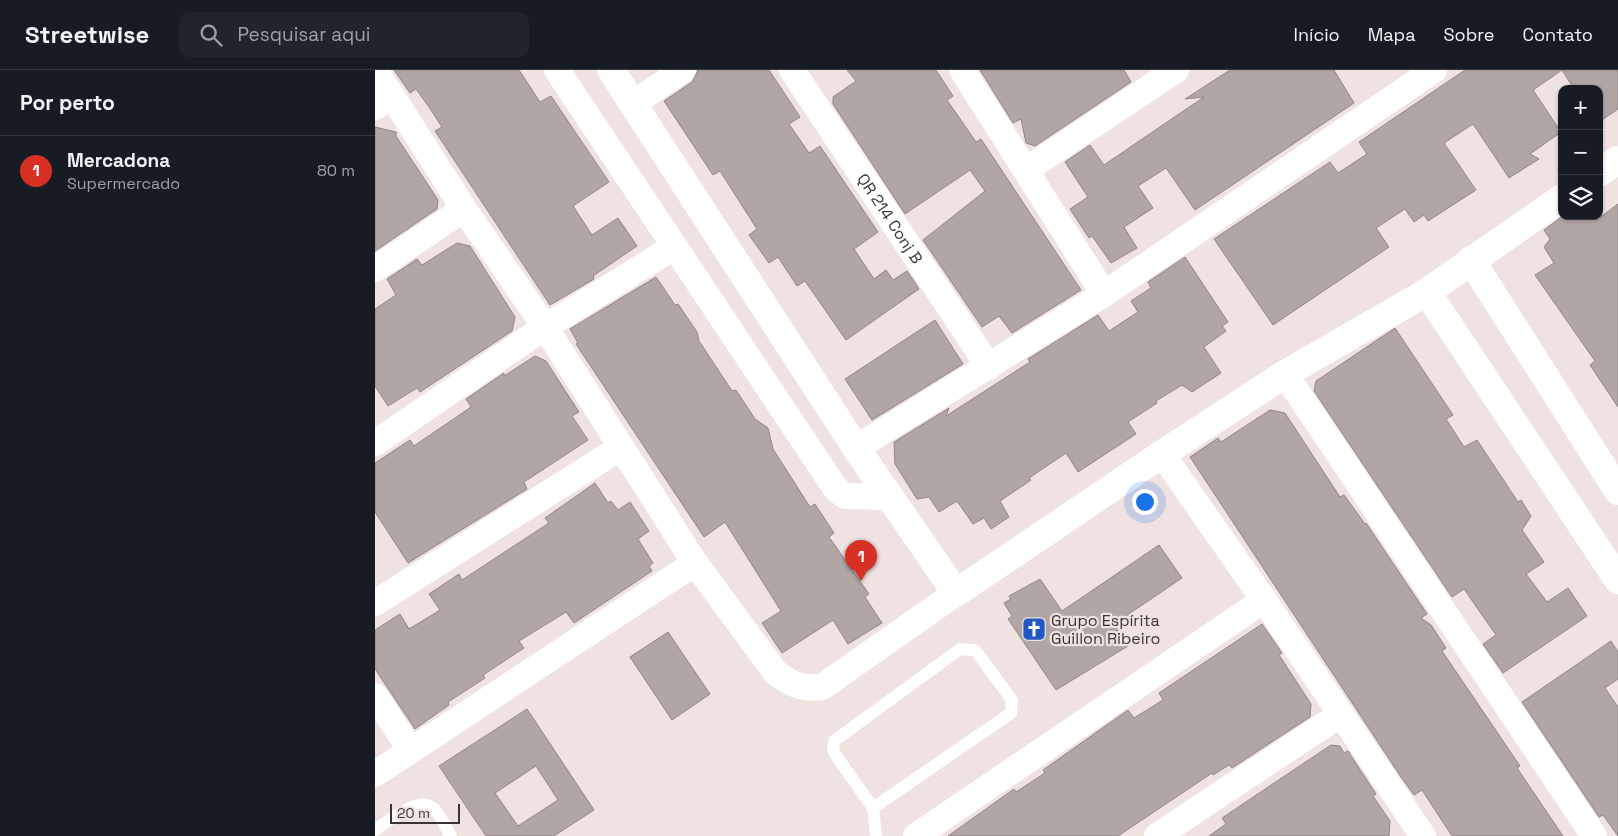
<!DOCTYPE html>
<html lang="pt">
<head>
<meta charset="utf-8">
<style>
	body { margin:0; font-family:"Space Grotesk",sans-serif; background:#20242c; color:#f1f3f6 }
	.controls { position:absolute; right:15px; top:15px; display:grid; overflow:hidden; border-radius:10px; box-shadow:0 1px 4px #0004 }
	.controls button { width:45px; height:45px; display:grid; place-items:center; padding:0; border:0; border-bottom:1px solid #363941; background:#171b24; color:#f1f3f6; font:25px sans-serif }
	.scale { position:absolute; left:15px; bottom:12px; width:70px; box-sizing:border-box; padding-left:5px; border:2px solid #393434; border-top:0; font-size:14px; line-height:18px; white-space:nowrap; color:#393434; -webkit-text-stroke:4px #efe2e1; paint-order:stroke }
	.you { position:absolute; left:769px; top:431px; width:18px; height:18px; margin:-12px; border:4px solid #fff; border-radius:50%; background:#1a73e8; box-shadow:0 0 0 8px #1a73e833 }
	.badge { display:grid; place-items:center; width:32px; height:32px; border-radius:50%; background:#d93025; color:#fff; font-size:16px; font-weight:700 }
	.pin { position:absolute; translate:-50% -41px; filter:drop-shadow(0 1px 2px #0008) }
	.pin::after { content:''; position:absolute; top:26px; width:18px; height:15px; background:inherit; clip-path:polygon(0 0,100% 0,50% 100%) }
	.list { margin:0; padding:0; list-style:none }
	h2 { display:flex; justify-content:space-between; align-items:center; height:65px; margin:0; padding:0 20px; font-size:21px }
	h2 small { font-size:16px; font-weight:400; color:#9ea1a6 }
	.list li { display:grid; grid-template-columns:32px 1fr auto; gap:15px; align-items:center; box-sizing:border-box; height:70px; padding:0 20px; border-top:1px solid #363941 }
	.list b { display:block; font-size:19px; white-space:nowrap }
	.list p { margin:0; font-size:16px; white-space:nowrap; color:#9ea1a6 }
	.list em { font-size:16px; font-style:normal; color:#9ea1a6 }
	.icon { flex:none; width:28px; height:28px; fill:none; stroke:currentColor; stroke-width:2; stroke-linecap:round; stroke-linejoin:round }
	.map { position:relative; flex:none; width:1243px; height:766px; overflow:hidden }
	header { display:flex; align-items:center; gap:30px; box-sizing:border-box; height:70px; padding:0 25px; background:#171b24; border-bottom:1px solid #363941 }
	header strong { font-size:24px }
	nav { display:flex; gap:28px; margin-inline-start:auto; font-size:18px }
	.search { width:350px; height:45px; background:#20242c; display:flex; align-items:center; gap:12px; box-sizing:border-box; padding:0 18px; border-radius:10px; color:#9ea1a6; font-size:19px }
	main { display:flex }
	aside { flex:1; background:#171b24 }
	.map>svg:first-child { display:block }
	.building { fill:#b2a6a5; stroke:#928685; fill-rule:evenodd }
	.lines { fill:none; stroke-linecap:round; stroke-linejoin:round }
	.service { stroke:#fff; stroke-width:12 }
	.minor { stroke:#fff; stroke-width:26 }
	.tertiary { stroke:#fff; stroke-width:28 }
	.labels { text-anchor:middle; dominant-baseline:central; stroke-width:4.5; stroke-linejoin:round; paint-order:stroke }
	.street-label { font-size:16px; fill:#393434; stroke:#efe2e1 }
	.poi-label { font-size:16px; fill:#393434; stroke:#efe2e1; text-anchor:start }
</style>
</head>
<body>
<header>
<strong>Streetwise</strong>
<div class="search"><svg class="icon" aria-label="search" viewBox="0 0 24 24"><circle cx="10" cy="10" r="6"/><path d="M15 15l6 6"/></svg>Pesquisar aqui</div>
<nav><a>Início</a><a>Mapa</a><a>Sobre</a><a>Contato</a></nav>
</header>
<main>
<aside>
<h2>Por perto<small></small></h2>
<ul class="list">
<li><span class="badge">1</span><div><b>Mercadona</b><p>Supermercado</p></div><em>80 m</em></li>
</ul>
</aside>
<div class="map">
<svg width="1243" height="766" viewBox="0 0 1243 766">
	<rect width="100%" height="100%" fill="#efe2e1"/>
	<!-- building -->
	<g class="building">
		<path d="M19 0H144L165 32 176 26 234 112 198 136 217 165 243 148 262 176 218 206 219 209 175 235 60 61 67 57 54 37 41 19 35 23Z"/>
		<path d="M323 0H394L425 47 414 54 434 83 445 76 503 162 479 179 499 209 511 200 518 210 532 201 544 219 471 270 430 211 422 216 403 187 394 193 374 165 382 159 345 101 338 105 289 31 317 12Z"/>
		<path d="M472 0H561L578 26 572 30 601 72 606 69 706 220 637 263 624 246 607 257 548 170 610 121 595 100 530 144 458 34V27L481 11Z"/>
		<path d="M605 0H749L756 12 660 76 651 73 646 49 638 53Z"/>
		<path d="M855 0H959L979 33 820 140 791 98 763 116 778 138 749 157 762 178 736 193 717 166 714 168 695 139 713 127 690 92 715 75 729 95 829 27 810 29Z"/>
		<path d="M1090 0H1243V39L1224 52V19H1199L1187 0 1158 20 1186 62 1155 84 1164 89 1134 108 1098 54 1069 73 1101 120 1053 151 1049 145 1039 152 1030 139 1001 158 1014 177 898 255 839 169 955 92 963 103 992 84 984 72Z"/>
		<path d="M0 57 21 62V66L63 130 62 139 0 181Z"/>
		<path d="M1243 134V337L1215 295 1220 291 1160 205 1179 193 1169 177 1175 169 1169 160 1188 146H1227Z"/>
		<path d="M82 173 95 176 140 247 137 261 45 322 42 318 13 336 0 316V239L21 225 12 209 42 189 47 195Z"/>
		<path d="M810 187 853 252 847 256 851 261 829 277 846 303 817 322 807 315 781 331 782 333 753 352 761 364 703 402 691 383 654 408 656 410 625 431 634 447 616 459 609 448 598 454 582 431 564 442 554 427 542 429 520 394 519 372 574 338 571 346 655 292 653 289 723 245 734 261 763 242 756 231 776 218 773 212Z"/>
		<path d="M281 207 300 235 303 234 322 262 324 271 357 321 361 320 380 349 393 358 398 379 435 437 440 434 459 463 454 467 494 524 490 527 507 553 473 574 458 550 407 583 387 553 406 541 350 452 329 467 201 274 203 273 195 259Z"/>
		<path d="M560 250 588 294 497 350 470 309Z"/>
		<path d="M1020 258 1078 345 1071 349 1089 377 1102 370 1143 432 1146 430 1156 446 1147 460 1169 492 1151 504 1172 532 1193 518 1212 546 1128 603 1108 574 1121 565 1089 519 1077 527 939 321 941 311Z"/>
		<path d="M160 286 171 291 204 342 197 346 213 370 149 412 152 419 33 493 0 442V393L35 370 39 376 96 337 91 329 129 303V306Z"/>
		<path d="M895 340 910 343 965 427 969 425 990 454 991 453 1052 544 1046 548 1056 555 1071 578 1067 581 1145 696 1142 698 1188 766H1077L1047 720 1039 725 1026 707 815 387 843 368 846 372Z"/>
		<path d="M220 413 233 433 236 431 243 440 255 432 274 461 263 469 278 493 274 496 277 501 199 553 191 542 144 571 149 578 108 605 110 608 73 632 74 635 40 659 0 599V560L25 544 34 559 65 540 54 524 84 504 87 510 174 453 170 448Z"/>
		<path d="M784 475 807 508 739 554 753 576 681 620 633 549 637 546 629 533 636 529 634 526 665 509 687 541Z"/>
		<path d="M887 554 907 583 904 585 936 634 935 647 857 698 854 695 838 705 837 703 743 766H573L639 719 641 722 670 703 668 700 753 640 759 648 788 630 784 623Z"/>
		<path d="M293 562 335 624 297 650 255 587Z"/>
		<path d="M1236 571 1243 582V609L1230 618 1243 637V766L1228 745 1224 747 1147 632Z"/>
		<path d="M152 639 219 740 179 766H111L64 696ZM161 696 183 730 143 756 120 723Z"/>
		<path d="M956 675 965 676 969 683 973 681 1001 724 998 726 1015 751 1014 766H834L851 754 847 748Z"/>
	</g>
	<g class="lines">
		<!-- service -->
		<g class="service">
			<path d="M498 738 636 643 637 630 600 580 585 579 459 671 458 678 460 684 498 738 501 766"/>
			<path d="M0 760C13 752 44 724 59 739 66 746 71 758 76 766"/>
		</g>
		<!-- minor -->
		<g class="minor">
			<path d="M0 0 17 26"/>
			<path d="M182 0 461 419 470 426 514 427"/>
			<path id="s1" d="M417 0 614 297"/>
			<path d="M587 0 729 224"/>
			<path d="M259 33 308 0"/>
			<path d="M0 37 17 26 89 139 170 257 320 493"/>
			<path d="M651 100 801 0"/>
			<path d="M0 199 89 139"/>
			<path d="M910 304 1219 766"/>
			<path d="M0 373 170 257 299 177"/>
			<path d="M481 378 729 224 1059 0"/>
			<path d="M889 530 1048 766"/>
			<path d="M0 533 245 378"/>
			<path d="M0 626 35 679"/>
			<path d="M0 704 320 493 401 603C417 615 427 619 447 617L581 523"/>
			<path d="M541 766 889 530 787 384"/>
			<path d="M782 766 966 644"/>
		</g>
		<!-- tertiary -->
		<g class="tertiary">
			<path d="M236 0 481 378 581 523 787 384 910 304 1052 222 1187 128"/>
			<path d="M1224 103 1243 90"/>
			<path d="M1096 190 1243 421"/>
			<path d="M1052 222 1243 510"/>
		</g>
	</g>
	<!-- icons -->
	<defs>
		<g id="church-square" transform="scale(1.25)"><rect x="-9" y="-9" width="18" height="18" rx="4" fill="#2057c4" stroke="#efe2e1"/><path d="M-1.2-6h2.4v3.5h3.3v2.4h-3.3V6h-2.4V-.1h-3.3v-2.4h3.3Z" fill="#fff"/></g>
	</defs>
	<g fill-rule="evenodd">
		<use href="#church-square" x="659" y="559"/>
	</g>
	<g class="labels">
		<!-- street labels -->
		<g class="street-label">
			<text stroke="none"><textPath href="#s1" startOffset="178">QR 214 Conj B</textPath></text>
		</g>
		<!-- poi labels -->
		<g class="poi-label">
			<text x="676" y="550">Grupo Espírita<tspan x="676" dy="18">Guillon Ribeiro</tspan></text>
		</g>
	</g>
</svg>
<div class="controls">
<button>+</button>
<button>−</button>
<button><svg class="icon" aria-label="layers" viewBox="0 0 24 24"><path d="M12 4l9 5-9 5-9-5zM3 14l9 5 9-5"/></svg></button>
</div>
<div class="scale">20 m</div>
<div class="you"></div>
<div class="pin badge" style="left:486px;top:511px">1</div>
</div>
</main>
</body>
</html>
